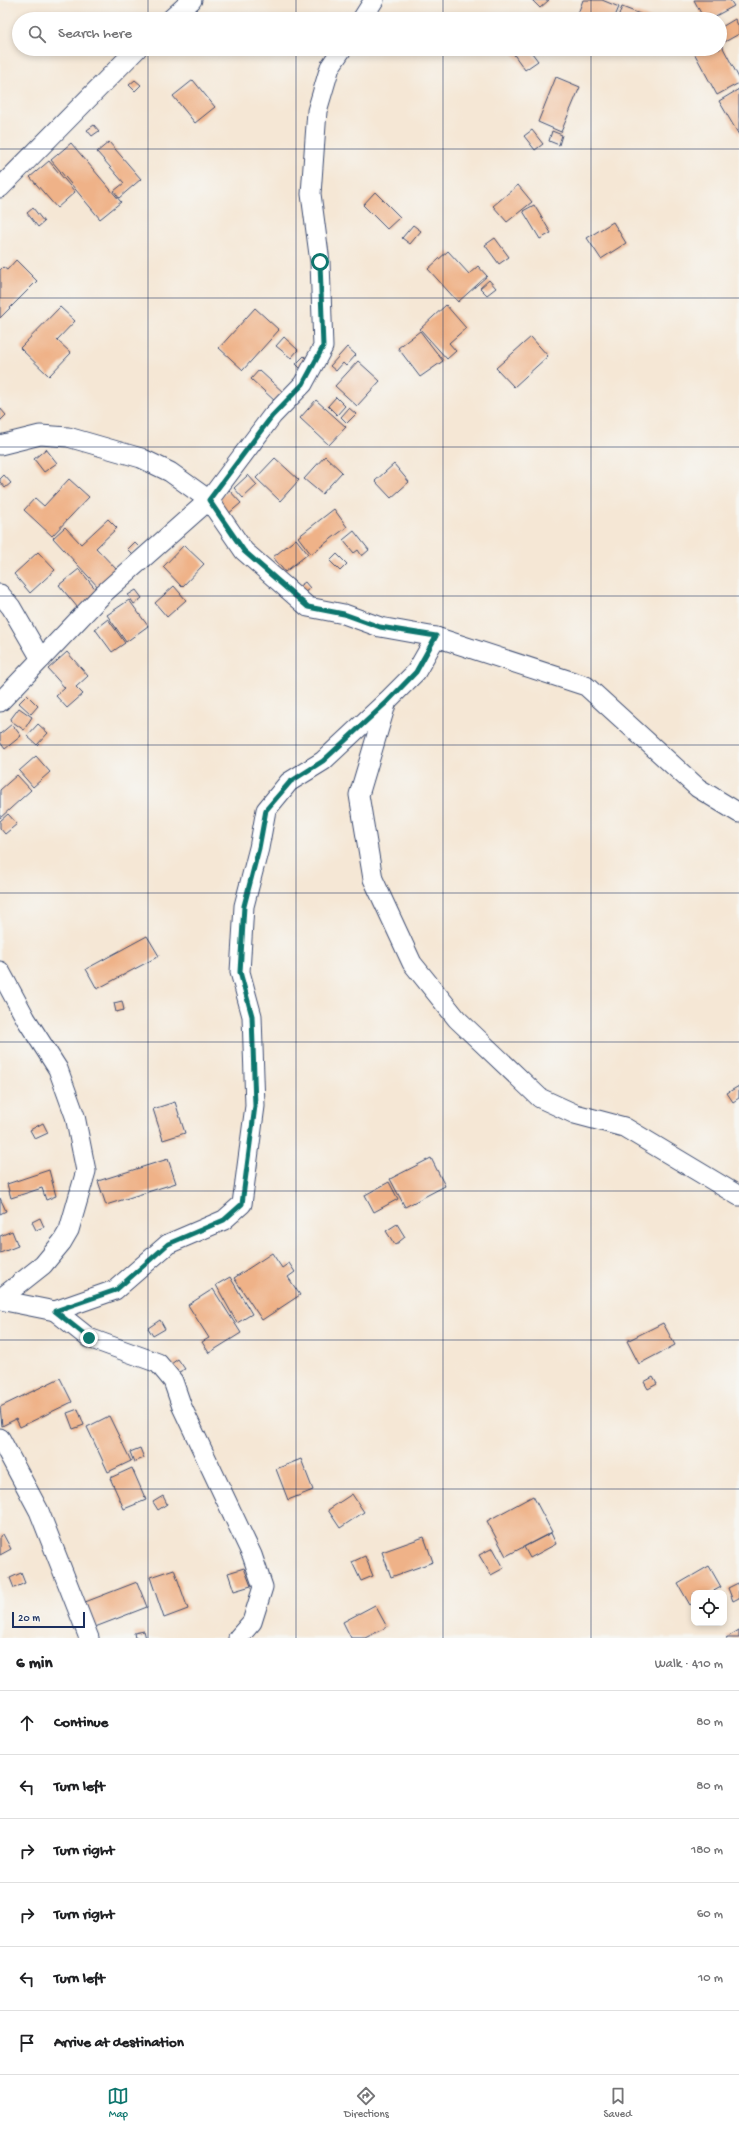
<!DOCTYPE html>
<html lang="en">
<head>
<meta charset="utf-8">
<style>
	body { margin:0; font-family:"Gochi Hand",sans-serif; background:#f6f6f6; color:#202124 }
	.controls { position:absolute; right:12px; bottom:12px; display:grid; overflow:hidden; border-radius:8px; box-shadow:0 2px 6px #0003 }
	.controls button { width:36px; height:36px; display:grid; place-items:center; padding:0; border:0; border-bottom:1px solid #e0e0e0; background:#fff; color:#202124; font:20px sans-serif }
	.scale { position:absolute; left:12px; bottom:10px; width:73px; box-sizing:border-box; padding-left:4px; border:2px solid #1b2f5e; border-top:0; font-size:11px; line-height:14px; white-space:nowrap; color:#1b2f5e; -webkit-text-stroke:3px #f6f6f2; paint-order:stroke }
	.stop { position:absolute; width:12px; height:12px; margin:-9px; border:3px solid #0f766e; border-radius:50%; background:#fff }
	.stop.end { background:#0f766e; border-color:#fff; box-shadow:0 1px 4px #0008 }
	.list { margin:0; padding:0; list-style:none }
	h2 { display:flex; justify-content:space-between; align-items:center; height:52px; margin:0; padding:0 16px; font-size:17px }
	h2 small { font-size:13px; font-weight:400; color:#757577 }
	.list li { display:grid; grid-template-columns:26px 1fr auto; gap:12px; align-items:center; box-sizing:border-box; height:64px; padding:0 16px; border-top:1px solid #e0e0e0 }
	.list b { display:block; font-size:15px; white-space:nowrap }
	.list em { font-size:13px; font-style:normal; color:#757577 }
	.icon { flex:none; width:22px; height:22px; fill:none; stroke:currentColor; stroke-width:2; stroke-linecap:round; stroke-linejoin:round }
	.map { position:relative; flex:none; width:739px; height:1638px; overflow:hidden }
	.search { position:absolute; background:#fff; box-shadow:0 2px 6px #0003; left:12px; right:12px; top:12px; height:44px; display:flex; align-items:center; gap:10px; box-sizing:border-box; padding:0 14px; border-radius:22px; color:#757577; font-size:15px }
	.sheet { height:436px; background:#fff }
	nav { display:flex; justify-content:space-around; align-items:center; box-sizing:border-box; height:56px; border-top:1px solid #e0e0e0; background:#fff; font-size:11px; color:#757577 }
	nav a { display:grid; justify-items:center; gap:2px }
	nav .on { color:#0f766e }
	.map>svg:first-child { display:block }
	.building { fill:#efb288 }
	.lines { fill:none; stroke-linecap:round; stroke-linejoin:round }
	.street-casing { stroke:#3c4b70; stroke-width:21 }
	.street { stroke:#fff; stroke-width:19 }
	.route { stroke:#0f766e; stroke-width:5 }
	.grid { fill:none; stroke:#1b2f5e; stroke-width:1; stroke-opacity:0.55 }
</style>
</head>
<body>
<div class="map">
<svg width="739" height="1638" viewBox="0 0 739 1638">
	<rect width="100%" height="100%" fill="#f6f6f2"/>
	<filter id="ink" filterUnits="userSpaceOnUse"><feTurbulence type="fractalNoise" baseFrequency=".025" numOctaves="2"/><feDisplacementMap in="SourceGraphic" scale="8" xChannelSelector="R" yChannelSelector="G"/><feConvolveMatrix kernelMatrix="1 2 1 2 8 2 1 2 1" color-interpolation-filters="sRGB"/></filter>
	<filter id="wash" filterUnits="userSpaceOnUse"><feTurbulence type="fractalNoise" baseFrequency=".012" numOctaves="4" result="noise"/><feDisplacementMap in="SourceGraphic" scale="16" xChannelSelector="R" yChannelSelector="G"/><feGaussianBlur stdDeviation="0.9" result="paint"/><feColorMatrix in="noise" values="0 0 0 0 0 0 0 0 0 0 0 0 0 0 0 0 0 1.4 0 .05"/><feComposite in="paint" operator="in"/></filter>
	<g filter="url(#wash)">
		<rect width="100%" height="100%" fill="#f5e7d5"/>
		<g id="blocks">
			<!-- building -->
			<g class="building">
				<path d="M532 0H549L540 8Z"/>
				<path d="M583 0H602L619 7 614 19H576Z"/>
				<path d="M694 0H730L734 6 710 19H704Z"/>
				<path d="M622 7 653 19H617Z"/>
				<path d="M735 19 739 27V34L721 44 739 78V83L717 95 692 49H720V28Z"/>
				<path d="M510 49H529L538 61 525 70Z"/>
				<path d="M556 77 580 87 561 132 538 122Z"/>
				<path d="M135 80 141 85 135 91 129 85Z"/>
				<path d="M193 80 215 107 195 123 173 96Z"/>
				<path d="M739 89V135L719 101Z"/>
				<path d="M94 125 99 131 92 136 87 130Z"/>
				<path d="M532 130 543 144 535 150 524 136Z"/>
				<path d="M552 131 562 135 559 145 549 141Z"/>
				<path d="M109 142 141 179 119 198 114 191 124 183 97 152Z"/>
				<path d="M71 143 121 202 100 219 51 160Z"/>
				<path d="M49 161 75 192 57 208 30 177Z"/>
				<path d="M518 185 532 202 507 222 493 206Z"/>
				<path d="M375 192 400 217 387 229 363 205Z"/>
				<path d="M534 205 551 233 540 239 523 211Z"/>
				<path d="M33 208 44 222 38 227 27 213Z"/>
				<path d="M613 222 626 243 601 259 587 238Z"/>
				<path d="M413 225 421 231 410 244 402 238Z"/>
				<path d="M495 238 509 257 499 264 485 245Z"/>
				<path d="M448 251 469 274 478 266 487 276 458 302 428 269Z"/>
				<path d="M16 260 37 281 0 318V270L3 267 7 270Z"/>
				<path d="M489 280 496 288 487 295 480 288Z"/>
				<path d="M446 305 466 328 449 343 456 351 447 359 420 329Z"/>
				<path d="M60 307 75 321 57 340 71 353 49 376 20 348Z"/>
				<path d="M255 308 279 330 243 370 219 348Z"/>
				<path d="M420 331 443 361 420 377 398 348Z"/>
				<path d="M284 337 298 350 291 358 276 346Z"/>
				<path d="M531 337 548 356 514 387 496 368Z"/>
				<path d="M347 347 356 355 346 366 343 363 336 371 330 366Z"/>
				<path d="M304 356 310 361 302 370 296 364Z"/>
				<path d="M358 361 380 381 357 406 335 386Z"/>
				<path d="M259 370 284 393 276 402 251 379Z"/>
				<path d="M336 397 345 406 337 415 328 406Z"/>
				<path d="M316 400 346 427 329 445 300 418Z"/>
				<path d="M0 408 6 415 0 421Z"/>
				<path d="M349 408 356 414 347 423 341 417Z"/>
				<path d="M46 449 57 463 44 472 34 459Z"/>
				<path d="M325 456 342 472 322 494 304 479Z"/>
				<path d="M275 458 299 480 280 501 256 478Z"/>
				<path d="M394 464 409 482 391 498 375 481Z"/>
				<path d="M4 475 11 483 5 488 0 482V479Z"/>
				<path d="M248 475 257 485 243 498 234 488Z"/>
				<path d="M69 479 89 497 52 536 24 510 35 498 44 506Z"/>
				<path d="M229 490 241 503 227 515 216 502Z"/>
				<path d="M334 509 347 527 311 554 298 537Z"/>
				<path d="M108 519 117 528 96 548 118 571 99 588 53 538 65 527 81 544Z"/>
				<path d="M354 531 369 550 362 556 358 550 354 553 343 540Z"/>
				<path d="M296 539 308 554 285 572 273 557Z"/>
				<path d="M134 542 138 546 131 553 127 549Z"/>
				<path d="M184 545 204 564 182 587 163 567Z"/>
				<path d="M38 552 55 570 30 593 14 574Z"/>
				<path d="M337 554 347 564 340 571 330 561Z"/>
				<path d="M79 569 98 592 78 608 59 585Z"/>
				<path d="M305 582 310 588 303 594 298 587Z"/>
				<path d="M174 586 186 600 167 617 155 603Z"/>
				<path d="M136 590 142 598 134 604 128 595Z"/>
				<path d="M129 600 148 626 126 642 107 615Z"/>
				<path d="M108 619 125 643 112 652 95 629Z"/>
				<path d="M67 652 88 676 76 687 83 694 67 708 56 696 65 688 48 669Z"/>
				<path d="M27 695 38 706 31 714 19 703Z"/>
				<path d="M19 708 32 717 24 730 10 720Z"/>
				<path d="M12 724 21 736 5 749 0 742V734Z"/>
				<path d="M38 724 48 733 37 745 27 736Z"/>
				<path d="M36 756 50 772 33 787 19 771Z"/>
				<path d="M17 775 31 790 0 818V790Z"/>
				<path d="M8 814 17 824 5 834 0 828V821Z"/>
				<path d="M147 936 159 956 97 989 86 969Z"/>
				<path d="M122 1001 124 1010 116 1012 114 1003Z"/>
				<path d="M739 1086V1098L733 1102 727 1093Z"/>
				<path d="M175 1102 185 1133 163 1140 153 1109Z"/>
				<path d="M43 1123 48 1133 35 1139 30 1130Z"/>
				<path d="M431 1158 445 1186 405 1207 390 1179Z"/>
				<path d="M168 1159 176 1183 106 1205 98 1181Z"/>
				<path d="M49 1170 56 1196 46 1200 42 1188 11 1198 7 1184Z"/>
				<path d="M389 1182 398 1199 374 1212 365 1195Z"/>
				<path d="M0 1198 6 1211 0 1214Z"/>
				<path d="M40 1218 44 1227 36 1230 32 1222Z"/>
				<path d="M397 1224 405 1237 395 1245 386 1231Z"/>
				<path d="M12 1231 18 1246 0 1253V1236Z"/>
				<path d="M272 1253 282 1268 289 1263 295 1272 288 1277 300 1295 262 1320 234 1278Z"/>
				<path d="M230 1277 252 1314 237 1323 216 1285Z"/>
				<path d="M213 1289 241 1333 209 1353 202 1342 209 1338 188 1305Z"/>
				<path d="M160 1320 165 1329 153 1336 148 1328Z"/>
				<path d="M663 1323 675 1345 639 1364 627 1341Z"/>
				<path d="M178 1359 185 1369 177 1373 171 1364Z"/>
				<path d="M653 1377 657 1384 648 1389 644 1382Z"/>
				<path d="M60 1378 72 1402 20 1427 16 1419 2 1426 0 1407Z"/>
				<path d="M78 1409 84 1425 73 1429 67 1413Z"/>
				<path d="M109 1416 131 1461 108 1472 87 1427Z"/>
				<path d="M140 1448 144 1458 134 1462 130 1452Z"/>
				<path d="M301 1459 313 1490 288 1500 276 1469Z"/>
				<path d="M132 1468 146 1500 124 1509 110 1478Z"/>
				<path d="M352 1494 364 1512 340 1528 328 1510Z"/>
				<path d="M163 1496 167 1504 158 1510 153 1502Z"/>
				<path d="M533 1496 552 1532 506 1556 487 1521Z"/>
				<path d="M551 1533 556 1544 530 1558 524 1547Z"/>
				<path d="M3 1534 11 1549 0 1555V1536Z"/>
				<path d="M424 1537 433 1562 391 1577 382 1552Z"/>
				<path d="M493 1548 504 1568 491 1575 479 1555Z"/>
				<path d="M365 1556 373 1576 361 1581 352 1562Z"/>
				<path d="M709 1566 721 1587 710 1593H694V1602L690 1605 678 1584Z"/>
				<path d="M244 1568 251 1586 234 1591 228 1573Z"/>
				<path d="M174 1569 188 1609 164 1618 150 1577Z"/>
				<path d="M21 1573 25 1583 14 1588 10 1578Z"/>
				<path d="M137 1582 147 1607 90 1629 80 1604Z"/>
				<path d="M738 1583 739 1598 733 1601 728 1588Z"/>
				<path d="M375 1605 387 1627 365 1638H351L343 1622Z"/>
				<path d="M739 1630V1638H726Z"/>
				<path d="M144 1631 146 1638H135L134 1633Z"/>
			</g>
		</g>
	</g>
	<g filter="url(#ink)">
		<use href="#blocks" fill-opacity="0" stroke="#3c4b70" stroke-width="1"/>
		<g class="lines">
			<!-- street casing -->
			<g class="street-casing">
				<g id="street">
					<path d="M171 19 192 0"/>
					<path d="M362 19 374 0"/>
					<path d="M0 188 137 49"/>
					<path d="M0 445 40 435 68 437 141 458 170 472 209 500 244 551 308 607 344 614 380 627 436 637 586 686 698 788 739 813"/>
					<path d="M0 594 11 607 41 659"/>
					<path d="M387 701 359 795 373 879 412 963 457 1019 540 1098 575 1114 624 1127 739 1196"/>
					<path d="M0 702 104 593 209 500 272 416 303 384 323 347 320 262 311 194 317 111 330 67 342 49"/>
					<path d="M0 971 26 1019 58 1069 75 1116 86 1171 69 1230 62 1242 43 1265 0 1299"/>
					<path d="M0 1300 55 1311 115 1290 168 1244 224 1220 242 1204 255 1106 252 1016 240 972 244 906 259 848 266 810 289 782 323 761 387 701 416 672 436 637"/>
					<path d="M55 1311 89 1338 158 1363 173 1381 182 1407 252 1555 263 1587 252 1622 238 1638"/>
					<path d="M0 1438 39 1511 89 1638"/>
				</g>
			</g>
			<!-- street -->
			<use href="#street" class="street"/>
		</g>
	</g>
	<g class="lines" filter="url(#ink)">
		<!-- route -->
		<path class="route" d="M89 1338 55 1311 116 1290 168 1244 224 1220 242 1204 255 1106 252 1016 240 972 244 906 259 848 266 810 290 782 323 761 387 702 416 672 436 636 380 627 344 614 308 607 244 551 209 500 272 416 303 384 323 347 320 262"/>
	</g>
	<!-- grid -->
	<path class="grid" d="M148 0V19M296 0V19M443 0V19M591 0V19M148 49V1638M296 49V1638M443 49V1638M591 49V1638M0 149H739M0 298H739M0 447H739M0 596H739M0 745H739M0 893H739M0 1042H739M0 1191H739M0 1340H739M0 1489H739"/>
</svg>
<div class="controls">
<button><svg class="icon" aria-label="locate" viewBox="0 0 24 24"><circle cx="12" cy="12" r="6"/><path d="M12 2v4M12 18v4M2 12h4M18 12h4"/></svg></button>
</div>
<div class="scale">20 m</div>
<div class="stop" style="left:320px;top:262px"></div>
<div class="stop end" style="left:89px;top:1338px"></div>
<div class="search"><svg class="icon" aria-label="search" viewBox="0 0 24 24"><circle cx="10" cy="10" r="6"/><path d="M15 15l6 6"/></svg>Search here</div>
</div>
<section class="sheet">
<h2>6 min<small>Walk · 410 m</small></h2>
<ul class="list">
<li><svg class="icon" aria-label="ahead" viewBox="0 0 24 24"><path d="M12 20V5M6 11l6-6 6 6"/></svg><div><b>Continue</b></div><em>80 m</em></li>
<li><svg class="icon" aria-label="left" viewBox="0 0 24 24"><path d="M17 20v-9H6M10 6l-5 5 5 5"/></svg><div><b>Turn left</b></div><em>80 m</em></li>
<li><svg class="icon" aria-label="right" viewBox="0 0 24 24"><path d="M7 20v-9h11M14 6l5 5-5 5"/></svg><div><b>Turn right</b></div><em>180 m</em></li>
<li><svg class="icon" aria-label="right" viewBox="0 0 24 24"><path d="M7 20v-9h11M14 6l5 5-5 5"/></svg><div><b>Turn right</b></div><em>60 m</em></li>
<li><svg class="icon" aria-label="left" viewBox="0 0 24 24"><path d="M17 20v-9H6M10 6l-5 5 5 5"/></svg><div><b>Turn left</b></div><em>10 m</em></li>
<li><svg class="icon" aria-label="arrive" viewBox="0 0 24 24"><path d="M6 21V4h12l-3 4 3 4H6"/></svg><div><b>Arrive at destination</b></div></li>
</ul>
</section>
<nav>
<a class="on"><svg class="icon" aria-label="map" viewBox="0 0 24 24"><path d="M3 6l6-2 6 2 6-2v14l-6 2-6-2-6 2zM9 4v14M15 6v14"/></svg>Map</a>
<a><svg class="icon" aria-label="directions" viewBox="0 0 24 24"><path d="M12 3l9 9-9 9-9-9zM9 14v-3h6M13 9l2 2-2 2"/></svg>Directions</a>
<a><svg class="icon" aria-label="saved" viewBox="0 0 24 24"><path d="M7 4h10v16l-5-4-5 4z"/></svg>Saved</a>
</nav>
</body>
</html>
